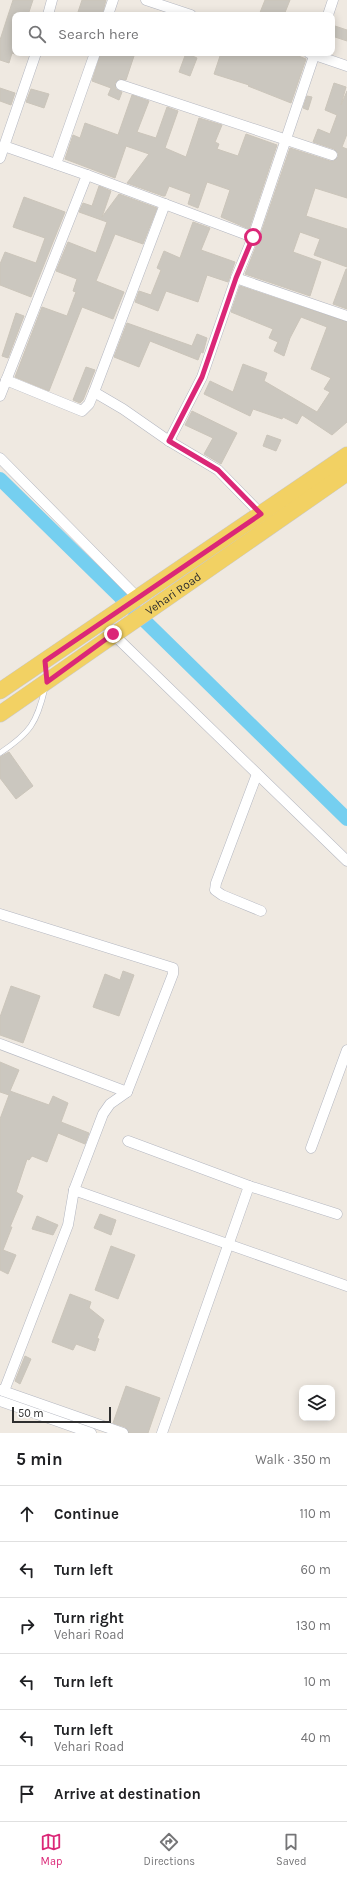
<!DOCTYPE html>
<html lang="en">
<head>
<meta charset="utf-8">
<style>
	body { margin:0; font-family:Karla,sans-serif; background:#f2f2f2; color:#202124 }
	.controls { position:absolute; right:12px; bottom:12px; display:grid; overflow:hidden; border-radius:8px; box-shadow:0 2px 10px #0003 }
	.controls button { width:36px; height:36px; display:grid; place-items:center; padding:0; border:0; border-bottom:1px solid #e0e0e0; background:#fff; color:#202124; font:20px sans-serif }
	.scale { position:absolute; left:12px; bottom:10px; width:99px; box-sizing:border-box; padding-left:4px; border:2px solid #2e2e2e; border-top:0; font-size:11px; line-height:14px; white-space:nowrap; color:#2e2e2e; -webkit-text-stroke:3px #fff; paint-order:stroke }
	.stop { position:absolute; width:12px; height:12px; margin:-9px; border:3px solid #db2777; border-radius:50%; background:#fff }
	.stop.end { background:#db2777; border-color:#fff; box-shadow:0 1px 4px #0008 }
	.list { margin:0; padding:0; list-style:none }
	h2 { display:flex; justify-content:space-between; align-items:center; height:52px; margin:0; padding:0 16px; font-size:17px }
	h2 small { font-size:13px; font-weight:400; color:#757577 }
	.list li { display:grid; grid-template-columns:26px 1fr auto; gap:12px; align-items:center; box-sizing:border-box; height:56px; padding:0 16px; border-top:1px solid #e0e0e0 }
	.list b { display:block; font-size:15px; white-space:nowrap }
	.list p { margin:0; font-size:13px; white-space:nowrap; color:#757577 }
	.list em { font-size:13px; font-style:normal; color:#757577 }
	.icon { flex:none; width:22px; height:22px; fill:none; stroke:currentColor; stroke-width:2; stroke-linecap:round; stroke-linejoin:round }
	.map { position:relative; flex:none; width:347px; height:1433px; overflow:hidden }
	.search { position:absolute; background:#fff; box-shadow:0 2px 10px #0003; left:12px; right:12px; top:12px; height:44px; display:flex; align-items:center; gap:10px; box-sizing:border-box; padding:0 14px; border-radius:8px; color:#757577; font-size:15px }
	.sheet { height:388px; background:#fff }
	nav { display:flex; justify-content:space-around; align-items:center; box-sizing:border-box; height:56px; border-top:1px solid #e0e0e0; background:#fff; font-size:11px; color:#757577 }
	nav a { display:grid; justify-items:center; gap:2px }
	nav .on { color:#db2777 }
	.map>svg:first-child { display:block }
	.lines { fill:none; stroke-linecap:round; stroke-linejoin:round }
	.canal { stroke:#75cff0; stroke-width:14 }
	.building { fill:#cbc7bf; stroke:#cbc5ba }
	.service-casing { stroke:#b4b7c1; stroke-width:6 }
	.minor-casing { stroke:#b4b7c1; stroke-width:11 }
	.primary-casing { stroke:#c9c9c9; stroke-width:17 }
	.service { stroke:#fff; stroke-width:5 }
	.minor { stroke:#fff; stroke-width:10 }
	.primary { stroke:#f2d163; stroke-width:16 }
	.route { stroke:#db2777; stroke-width:5 }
	.labels { text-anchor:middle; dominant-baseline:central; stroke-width:4; stroke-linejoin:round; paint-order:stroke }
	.street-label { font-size:12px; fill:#2e2e2e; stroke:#fff }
</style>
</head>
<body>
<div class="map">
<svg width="347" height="1433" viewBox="0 0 347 1433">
	<rect width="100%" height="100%" fill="#efe9e1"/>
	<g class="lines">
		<!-- canal -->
		<path class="canal" d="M0 479 347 819"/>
	</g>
	<!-- building -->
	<g class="building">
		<path d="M13 0H33L28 15H15V54L12 53 9 63 0 60V40Z"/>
		<path d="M82 0H106L102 15H77Z"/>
		<path d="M265 0H290L284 15H259Z"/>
		<path d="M332 25 347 30V41L332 36Z"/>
		<path d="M101 53H135L126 80 119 79 115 83 116 89 122 92 119 100 108 95 111 88 92 81Z"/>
		<path d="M186 53 197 58 190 76 179 72Z"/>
		<path d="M221 53H291L306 59 291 103 248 86 249 85 214 74Z"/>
		<path d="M334 83 346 87 341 105 347 91V134L342 147 347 149V198L315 188 306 216 347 229V267L314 255 320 239 300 232 293 252 321 262 310 296 245 274 259 239 290 148 330 161H334L338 157V153L334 149 313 142 318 129 330 134 337 115 325 110Z"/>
		<path d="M0 88 15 93 11 105 0 101Z"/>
		<path d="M31 89 49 94 44 108 26 102Z"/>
		<path d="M132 95 149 101 137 132 156 138 167 107 178 111 165 148 186 157 199 118 222 125 215 142 219 144 217 149 238 156 246 134 277 145 249 229 221 217 230 190 207 182 198 208 188 204 191 194 169 186 165 196H163L127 183 149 154 126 146 115 178 65 159 73 135 80 138 85 123 118 135Z"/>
		<path d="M307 96 312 97 308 110 303 108Z"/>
		<path d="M99 186 111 191 102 217 119 194 157 208 143 244 115 234 96 281 124 292 113 319 82 307 49 391 15 377 42 307 67 316 76 292 73 291 77 279 56 271 68 242 96 253 107 222 79 212 83 203 92 206Z"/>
		<path d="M24 197 65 212 31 297 0 285V264L5 252 36 263 45 238 13 227Z"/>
		<path d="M193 222 210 228 201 250 235 262 228 282 207 275 198 302 166 291 158 311 135 302 139 291 151 295 161 270 157 268 164 251 180 258Z"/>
		<path d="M346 269H347V309L333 304Z"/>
		<path d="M240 286 347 322V422L332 435 302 415 297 424 283 417 282 419 253 409 250 416 204 394 210 381 233 392 243 364 267 373 264 381 317 412 330 392 324 389 331 378 311 369 327 327 301 317 290 338 284 356 274 351 278 342 269 338 273 329 231 312Z"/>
		<path d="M16 313 24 316 8 358 2 356Z"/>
		<path d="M127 323 192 346 197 334 207 338 203 353 201 352 198 360 150 341 139 367 114 357Z"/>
		<path d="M86 367 95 370 83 400 80 403 73 400Z"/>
		<path d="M192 411 237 433 221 464 204 454 213 438 185 425Z"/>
		<path d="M267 435 281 440 276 451 263 446Z"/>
		<path d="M9 752 33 786 16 799 0 778V757Z"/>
		<path d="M123 971 134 975 119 1016 93 1007 105 974 120 980Z"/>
		<path d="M11 986 40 996 23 1043 0 1035V1017Z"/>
		<path d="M0 1062 19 1070 10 1091 49 1105 53 1096 68 1103 61 1122 89 1133 85 1144 58 1133 47 1162 32 1156 29 1160 27 1159 16 1192 23 1196 10 1227H12L3 1250 16 1255 8 1274 0 1270V1119L9 1095 0 1092Z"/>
		<path d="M100 1214 116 1220 111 1235 94 1228Z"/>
		<path d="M37 1216 58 1225 53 1235 32 1229Z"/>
		<path d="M111 1246 135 1255 118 1299 95 1290Z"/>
		<path d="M70 1294 91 1302 89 1308 104 1320 97 1338 99 1339 95 1351 76 1344 73 1350 52 1342Z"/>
		<path d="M25 1356 31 1359 20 1384 15 1381Z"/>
		<path d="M126 1386 160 1398 148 1433H129L125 1427 113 1423Z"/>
	</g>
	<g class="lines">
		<!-- service casing -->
		<g class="service-casing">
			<path id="service" d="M0 753C30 733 37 723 45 688"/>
		</g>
		<!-- minor casing -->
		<g class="minor-casing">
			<g id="minor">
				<path d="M146 0 191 15"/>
				<path d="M48 15 52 0"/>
				<path d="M108 15 113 0"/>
				<path d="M328 15 333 0"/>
				<path d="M309 53 347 66"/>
				<path d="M121 85 332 155"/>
				<path d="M0 158 36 53"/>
				<path d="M56 164 95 53"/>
				<path d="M87 175 253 237"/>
				<path d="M236 278 253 237 315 53"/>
				<path d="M6 380 82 411 89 404 94 392 123 409 169 441 218 470 261 514"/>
				<path d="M94 392 165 204"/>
				<path d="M0 396 87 175 4 146"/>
				<path d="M169 441 202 377 236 278 347 316"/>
				<path d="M0 458 138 598"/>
				<path d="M113 634 347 861"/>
				<path d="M257 774 216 883 215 890 222 895 261 911"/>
				<path d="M0 914 173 968V974L127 1092 110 1104 103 1114 74 1190 68 1225 4 1391"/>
				<path d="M0 1044 127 1092"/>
				<path d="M128 1141 249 1186 337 1214"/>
				<path d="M311 1148 347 1050"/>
				<path d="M74 1190 347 1286"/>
				<path d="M0 1390 123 1433"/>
				<path d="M0 1401 91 1433"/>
				<path d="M162 1433 249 1186"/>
			</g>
		</g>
		<!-- primary casing -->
		<g class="primary-casing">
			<g id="primary">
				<path d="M0 691 347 455"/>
				<path id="s1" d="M0 714 347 473"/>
			</g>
		</g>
		<!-- service -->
		<use href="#service" class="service"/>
		<!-- minor -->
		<use href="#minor" class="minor"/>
		<!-- primary -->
		<use href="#primary" class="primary"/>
	</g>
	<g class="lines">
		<!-- route -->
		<path class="route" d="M113 634 47 682 45 661 261 514 218 470 169 441 202 377 236 278 253 237"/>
	</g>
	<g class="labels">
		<!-- street labels -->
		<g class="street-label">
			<text stroke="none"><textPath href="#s1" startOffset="211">Vehari Road</textPath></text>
		</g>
	</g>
</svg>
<div class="controls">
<button><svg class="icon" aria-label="layers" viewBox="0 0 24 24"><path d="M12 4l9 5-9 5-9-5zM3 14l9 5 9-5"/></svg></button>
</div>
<div class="scale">50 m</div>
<div class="stop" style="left:253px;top:237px"></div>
<div class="stop end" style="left:113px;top:634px"></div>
<div class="search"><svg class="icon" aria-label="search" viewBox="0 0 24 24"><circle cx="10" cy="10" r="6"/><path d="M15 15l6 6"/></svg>Search here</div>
</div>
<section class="sheet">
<h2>5 min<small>Walk · 350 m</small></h2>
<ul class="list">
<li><svg class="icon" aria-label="ahead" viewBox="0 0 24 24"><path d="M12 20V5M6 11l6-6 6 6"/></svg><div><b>Continue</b></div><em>110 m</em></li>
<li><svg class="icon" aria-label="left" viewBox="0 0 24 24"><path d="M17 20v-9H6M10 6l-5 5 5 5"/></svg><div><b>Turn left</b></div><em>60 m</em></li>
<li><svg class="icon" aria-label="right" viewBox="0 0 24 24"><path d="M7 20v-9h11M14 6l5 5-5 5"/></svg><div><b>Turn right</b><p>Vehari Road</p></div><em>130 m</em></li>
<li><svg class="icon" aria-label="left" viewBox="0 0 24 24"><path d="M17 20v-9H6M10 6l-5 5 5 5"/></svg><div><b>Turn left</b></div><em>10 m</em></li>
<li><svg class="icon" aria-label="left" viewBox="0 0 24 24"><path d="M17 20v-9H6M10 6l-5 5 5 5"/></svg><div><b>Turn left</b><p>Vehari Road</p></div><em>40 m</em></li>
<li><svg class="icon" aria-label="arrive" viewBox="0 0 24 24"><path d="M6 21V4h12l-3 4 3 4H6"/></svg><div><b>Arrive at destination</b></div></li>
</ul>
</section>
<nav>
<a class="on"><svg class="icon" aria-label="map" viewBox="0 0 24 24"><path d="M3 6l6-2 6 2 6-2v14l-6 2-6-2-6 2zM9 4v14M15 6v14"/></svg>Map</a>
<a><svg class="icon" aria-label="directions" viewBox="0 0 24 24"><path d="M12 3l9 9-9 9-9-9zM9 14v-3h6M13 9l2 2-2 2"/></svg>Directions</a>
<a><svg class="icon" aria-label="saved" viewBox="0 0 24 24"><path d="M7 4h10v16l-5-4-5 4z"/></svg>Saved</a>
</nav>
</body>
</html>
